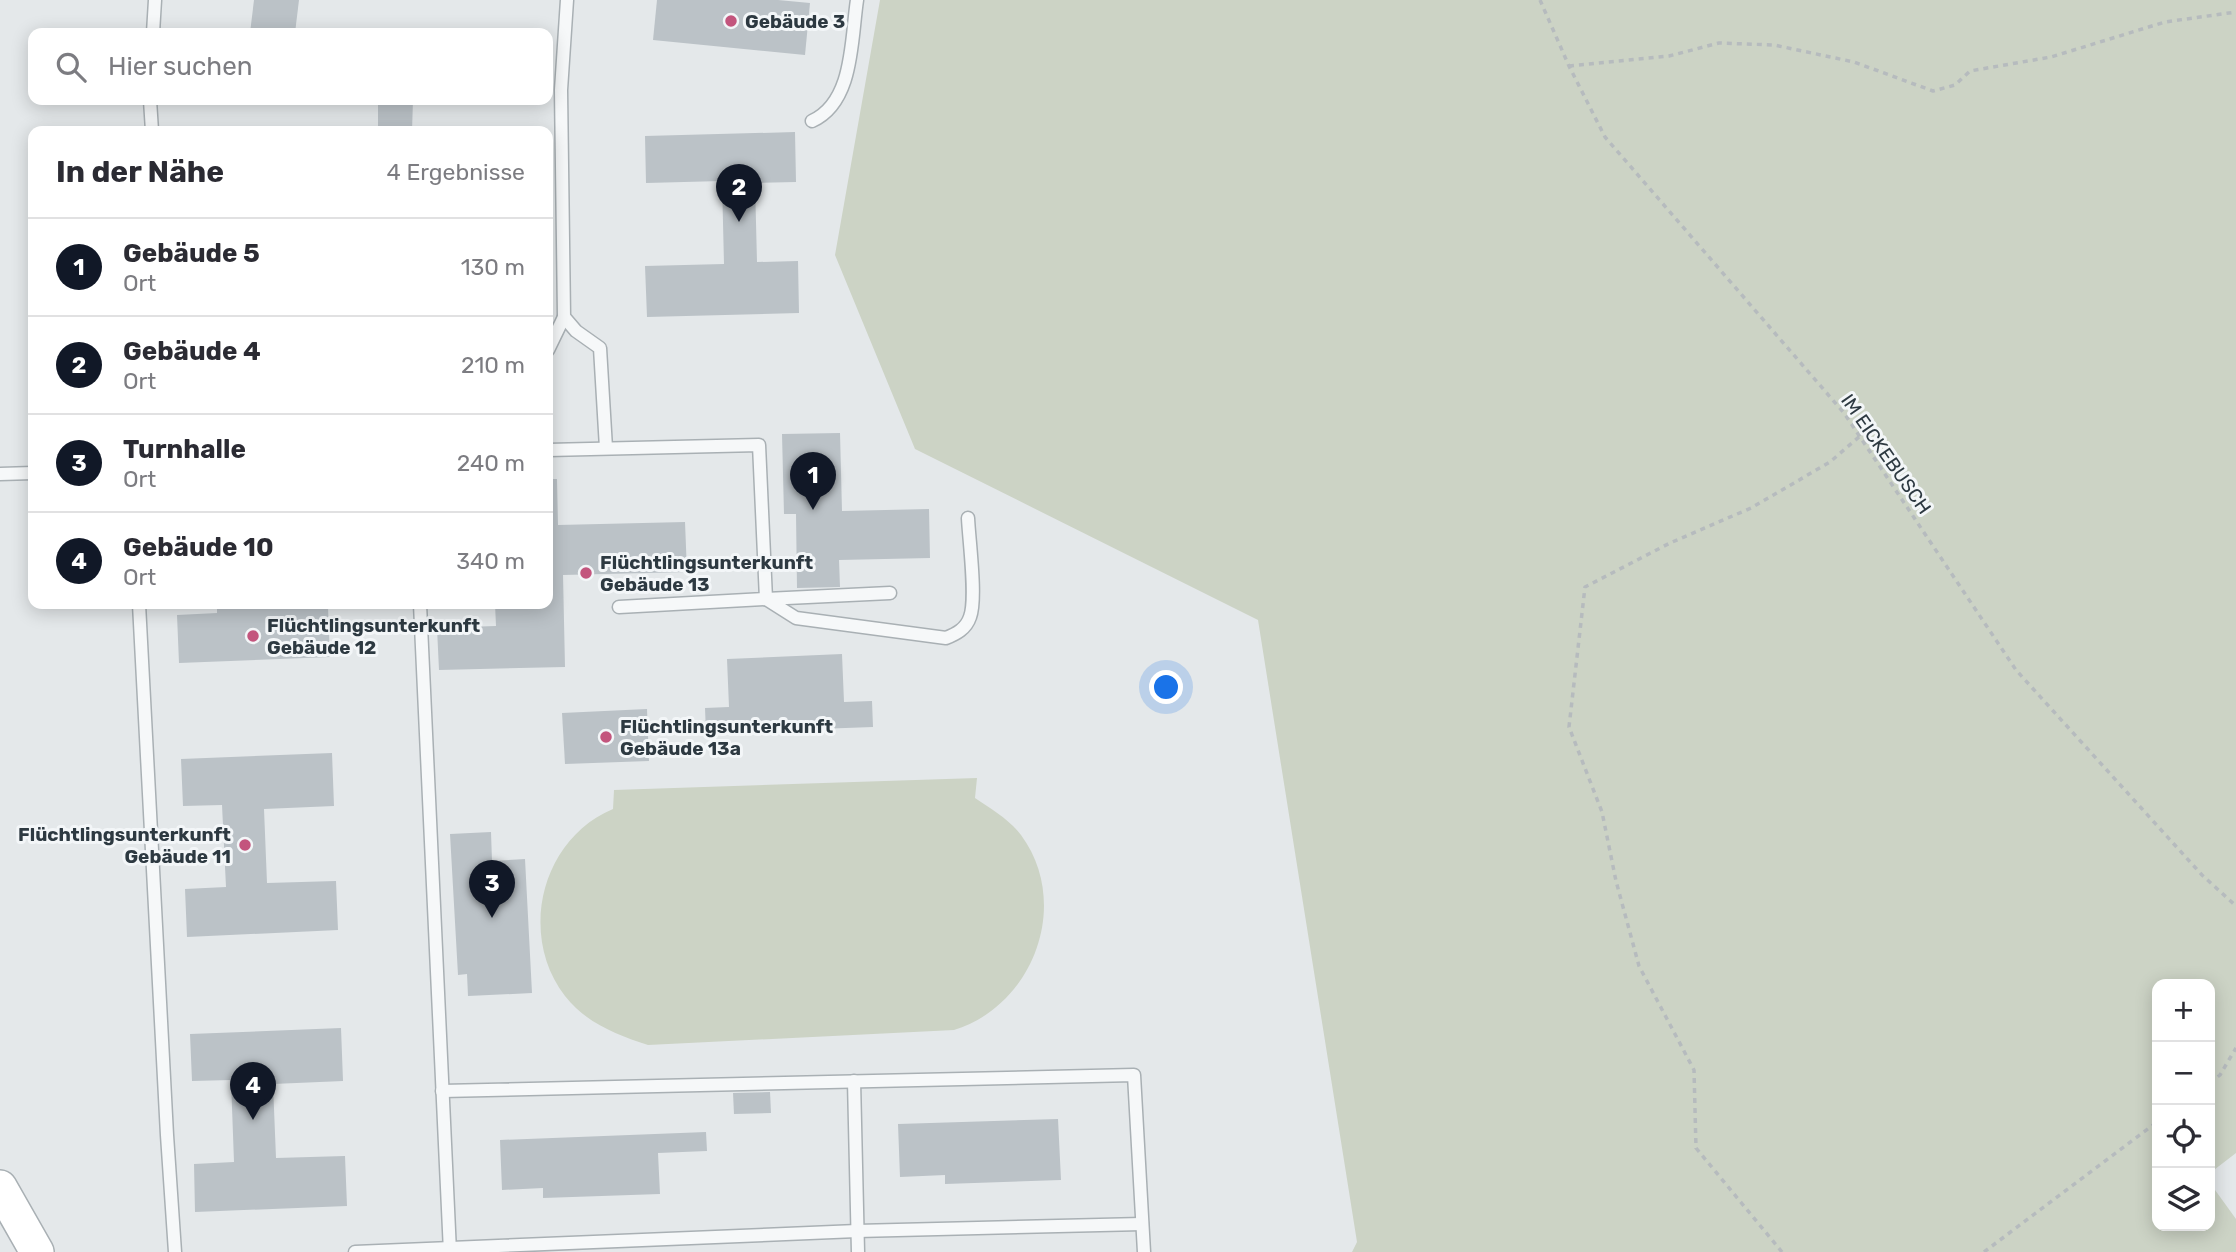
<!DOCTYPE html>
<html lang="de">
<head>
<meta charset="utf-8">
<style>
	body { margin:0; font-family:Rubik,sans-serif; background:#f2f2f3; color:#2b2b33 }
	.controls { position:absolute; right:21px; bottom:21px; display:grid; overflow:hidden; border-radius:14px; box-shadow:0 4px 18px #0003 }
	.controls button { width:63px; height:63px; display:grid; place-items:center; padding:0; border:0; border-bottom:2px solid #e1e1e2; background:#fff; color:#2b2b33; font:35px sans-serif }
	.you { position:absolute; left:1167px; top:688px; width:24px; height:24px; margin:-18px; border:5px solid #fff; border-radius:50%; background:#1a73e8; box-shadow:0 0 0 10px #1a73e833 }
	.badge { display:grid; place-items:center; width:46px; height:46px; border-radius:50%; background:#111827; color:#fff; font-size:23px; font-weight:700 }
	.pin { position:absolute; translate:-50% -58px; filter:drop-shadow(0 2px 4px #0008) }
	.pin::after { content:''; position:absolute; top:37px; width:24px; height:21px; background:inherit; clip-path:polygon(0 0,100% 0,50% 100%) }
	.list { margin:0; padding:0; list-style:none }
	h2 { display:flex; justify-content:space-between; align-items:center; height:91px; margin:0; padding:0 28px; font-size:30px }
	h2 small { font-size:23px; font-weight:400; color:#7c7c81 }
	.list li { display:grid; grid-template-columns:46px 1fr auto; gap:21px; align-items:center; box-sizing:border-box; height:98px; padding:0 28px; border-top:2px solid #e1e1e2 }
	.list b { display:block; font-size:26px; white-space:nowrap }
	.list p { margin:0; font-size:23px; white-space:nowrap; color:#7c7c81 }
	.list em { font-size:23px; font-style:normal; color:#7c7c81 }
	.icon { flex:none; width:38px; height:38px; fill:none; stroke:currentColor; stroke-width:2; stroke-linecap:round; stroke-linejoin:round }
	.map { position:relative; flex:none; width:2236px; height:1252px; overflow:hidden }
	.search { position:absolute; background:#fff; box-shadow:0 4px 18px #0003; left:28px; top:28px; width:525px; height:77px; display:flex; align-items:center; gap:18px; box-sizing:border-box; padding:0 24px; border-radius:14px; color:#7c7c81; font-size:26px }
	.panel { position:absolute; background:#fff; box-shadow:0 4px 18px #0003; left:28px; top:126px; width:525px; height:483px; border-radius:14px }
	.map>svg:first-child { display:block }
	.green { fill:#ccd3c5 }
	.building { fill:#bbc2c7 }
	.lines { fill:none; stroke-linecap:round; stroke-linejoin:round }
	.lane-casing { stroke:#a9b0b4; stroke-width:15 }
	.secondary-casing { stroke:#a9b0b4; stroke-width:36 }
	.path { stroke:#b6bbbe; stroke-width:3.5; stroke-dasharray:5 5; stroke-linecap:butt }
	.lane { stroke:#f6f8f9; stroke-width:12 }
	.secondary { stroke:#fff; stroke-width:33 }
	.poi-dot { fill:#c3557d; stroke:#f3f6f8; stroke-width:2.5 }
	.labels { text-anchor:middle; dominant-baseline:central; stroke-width:6; stroke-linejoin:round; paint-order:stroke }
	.poi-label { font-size:19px; font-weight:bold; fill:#2d3941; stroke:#f3f6f8; text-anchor:start }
	.street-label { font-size:19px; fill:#2d3941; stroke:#f3f6f8 }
</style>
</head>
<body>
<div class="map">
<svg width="2236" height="1252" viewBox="0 0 2236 1252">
	<rect width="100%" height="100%" fill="#e4e8ea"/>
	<!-- green -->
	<g class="green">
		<path d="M880 0H2236V1153L2210 1173V984H2157V1226H2210V1183L2236 1219V1252H1352L1357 1242 1258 620 915 449 835 255Z"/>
		<path d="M977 778 975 798C991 809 1009 819 1021 835 1072 904 1033 1006 954 1030L648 1045C617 1035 586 1023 565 996 518 935 541 839 613 809L614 790Z"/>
	</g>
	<!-- building -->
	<g class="building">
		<path d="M254 0H299L295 33H250Z"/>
		<path d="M657 0H778L810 3 805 55 653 40Z"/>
		<path d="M356 100H413L412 131H378V104L356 102Z"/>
		<path d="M795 132 796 182 755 183 757 262 798 261 799 313 647 317 645 266 724 264 722 181 646 183 645 136Z"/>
		<path d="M840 433 842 511 929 509 930 558 839 560 840 587 797 588 796 514H784L782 434Z"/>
		<path d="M548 479H557L558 525 685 522 687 572 563 575 565 667 439 670 437 628 496 626 495 604H548Z"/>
		<path d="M217 604H259V609L328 607 330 657 179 663 177 615 217 613Z"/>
		<path d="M842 654 844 702 872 701 873 727 706 733 705 708 729 707 727 659Z"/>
		<path d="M647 709 649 761 565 764 562 713Z"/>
		<path d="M332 753 334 806 264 809 267 883 336 881 338 930 187 937 185 889 226 887 222 805 183 806 181 759Z"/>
		<path d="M491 832 492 861 525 859 532 993 468 996 467 974 458 975 450 834Z"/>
		<path d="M341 1028 343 1081 273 1084 276 1158 345 1156 347 1206 195 1212 194 1164 234 1162 231 1080 192 1081 190 1034Z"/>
		<path d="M770 1092 771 1113 734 1114 733 1093Z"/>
		<path d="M1058 1119 1061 1180 945 1184V1175L900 1177 898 1124Z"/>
		<path d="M706 1132 707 1151 658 1153 660 1194 543 1198V1188L502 1190 500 1140Z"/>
	</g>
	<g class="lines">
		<!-- lane casing -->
		<g class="lane-casing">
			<g id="lane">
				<path d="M567 0 561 90 564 317 576 331 600 348 606 448"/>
				<path d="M153 33 155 0"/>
				<path d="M150 100 152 131"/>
				<path d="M812 121C854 102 851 39 857 0"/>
				<path d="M548 350 564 317"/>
				<path d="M548 450 759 445 766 599 619 607"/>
				<path d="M0 474 33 473"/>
				<path d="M766 599 796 618 946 638C956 634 966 629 970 617 977 599 969 540 968 518"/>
				<path d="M766 599 890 593"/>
				<path d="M139 604 167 1135 175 1252"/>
				<path d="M420 604 450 1252"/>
				<path d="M854 1081 858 1252"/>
				<path d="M442 1091 1134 1075 1144 1252"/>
				<path d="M355 1252 857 1231 1142 1224"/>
			</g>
		</g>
		<!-- secondary casing -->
		<g class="secondary-casing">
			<path id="secondary" d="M0 1187 37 1252"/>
		</g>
		<!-- path -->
		<g class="path">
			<path d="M1540 0 1569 66 1605 137 1844 413 2016 670 2202 875 2236 906"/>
			<path d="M1569 66 1669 56 1719 43 1774 45 1854 62 1933 91 1955 85 1970 71 2051 57 2165 22 2236 12"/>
			<path d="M2210 1083 2220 1075 2236 1048"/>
			<path d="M1782 1252 1696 1148 1694 1070 1639 966 1616 881 1602 812 1569 727 1585 587 1670 543 1751 508 1830 462 1860 436"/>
			<path d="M1984 1252 2157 1122"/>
		</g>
		<!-- lane -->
		<use href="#lane" class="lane"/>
		<!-- secondary -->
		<use href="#secondary" class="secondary"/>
	</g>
	<!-- markers -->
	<g class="poi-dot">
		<circle cx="731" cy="21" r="7"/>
		<circle cx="586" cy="573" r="7"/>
		<circle cx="253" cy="636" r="7"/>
		<circle cx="606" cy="737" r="7"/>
		<circle cx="245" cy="845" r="7"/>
	</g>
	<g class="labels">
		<!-- poi labels -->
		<g class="poi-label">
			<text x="745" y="21">Gebäude 3</text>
			<text x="600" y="562">Flüchtlingsunterkunft<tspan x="600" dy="22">Gebäude 13</tspan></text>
			<text x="267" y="625">Flüchtlingsunterkunft<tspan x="267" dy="22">Gebäude 12</tspan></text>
			<text x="620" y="726">Flüchtlingsunterkunft<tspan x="620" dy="22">Gebäude 13a</tspan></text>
			<text x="231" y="834" text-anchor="end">Flüchtlingsunterkunft<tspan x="231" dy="22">Gebäude 11</tspan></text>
		</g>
		<!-- street labels -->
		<g class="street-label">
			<text transform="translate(1886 454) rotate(55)">IM EICKEBUSCH</text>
		</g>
	</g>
</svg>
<div class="controls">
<button>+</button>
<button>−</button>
<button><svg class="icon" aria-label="locate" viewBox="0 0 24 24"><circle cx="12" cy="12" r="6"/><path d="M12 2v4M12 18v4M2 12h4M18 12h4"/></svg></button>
<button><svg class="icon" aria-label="layers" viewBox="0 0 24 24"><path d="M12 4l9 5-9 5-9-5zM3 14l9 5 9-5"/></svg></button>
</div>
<div class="you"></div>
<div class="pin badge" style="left:813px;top:510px">1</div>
<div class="pin badge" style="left:739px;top:222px">2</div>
<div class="pin badge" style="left:492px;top:918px">3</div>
<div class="pin badge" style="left:253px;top:1120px">4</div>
<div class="search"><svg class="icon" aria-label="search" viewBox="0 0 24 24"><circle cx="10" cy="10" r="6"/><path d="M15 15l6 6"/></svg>Hier suchen</div>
<section class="panel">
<h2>In der Nähe<small>4 Ergebnisse</small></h2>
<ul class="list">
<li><span class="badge">1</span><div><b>Gebäude 5</b><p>Ort</p></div><em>130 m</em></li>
<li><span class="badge">2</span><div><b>Gebäude 4</b><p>Ort</p></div><em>210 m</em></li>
<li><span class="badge">3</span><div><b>Turnhalle</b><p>Ort</p></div><em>240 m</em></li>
<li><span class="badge">4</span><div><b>Gebäude 10</b><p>Ort</p></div><em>340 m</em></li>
</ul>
</section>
</div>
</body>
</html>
